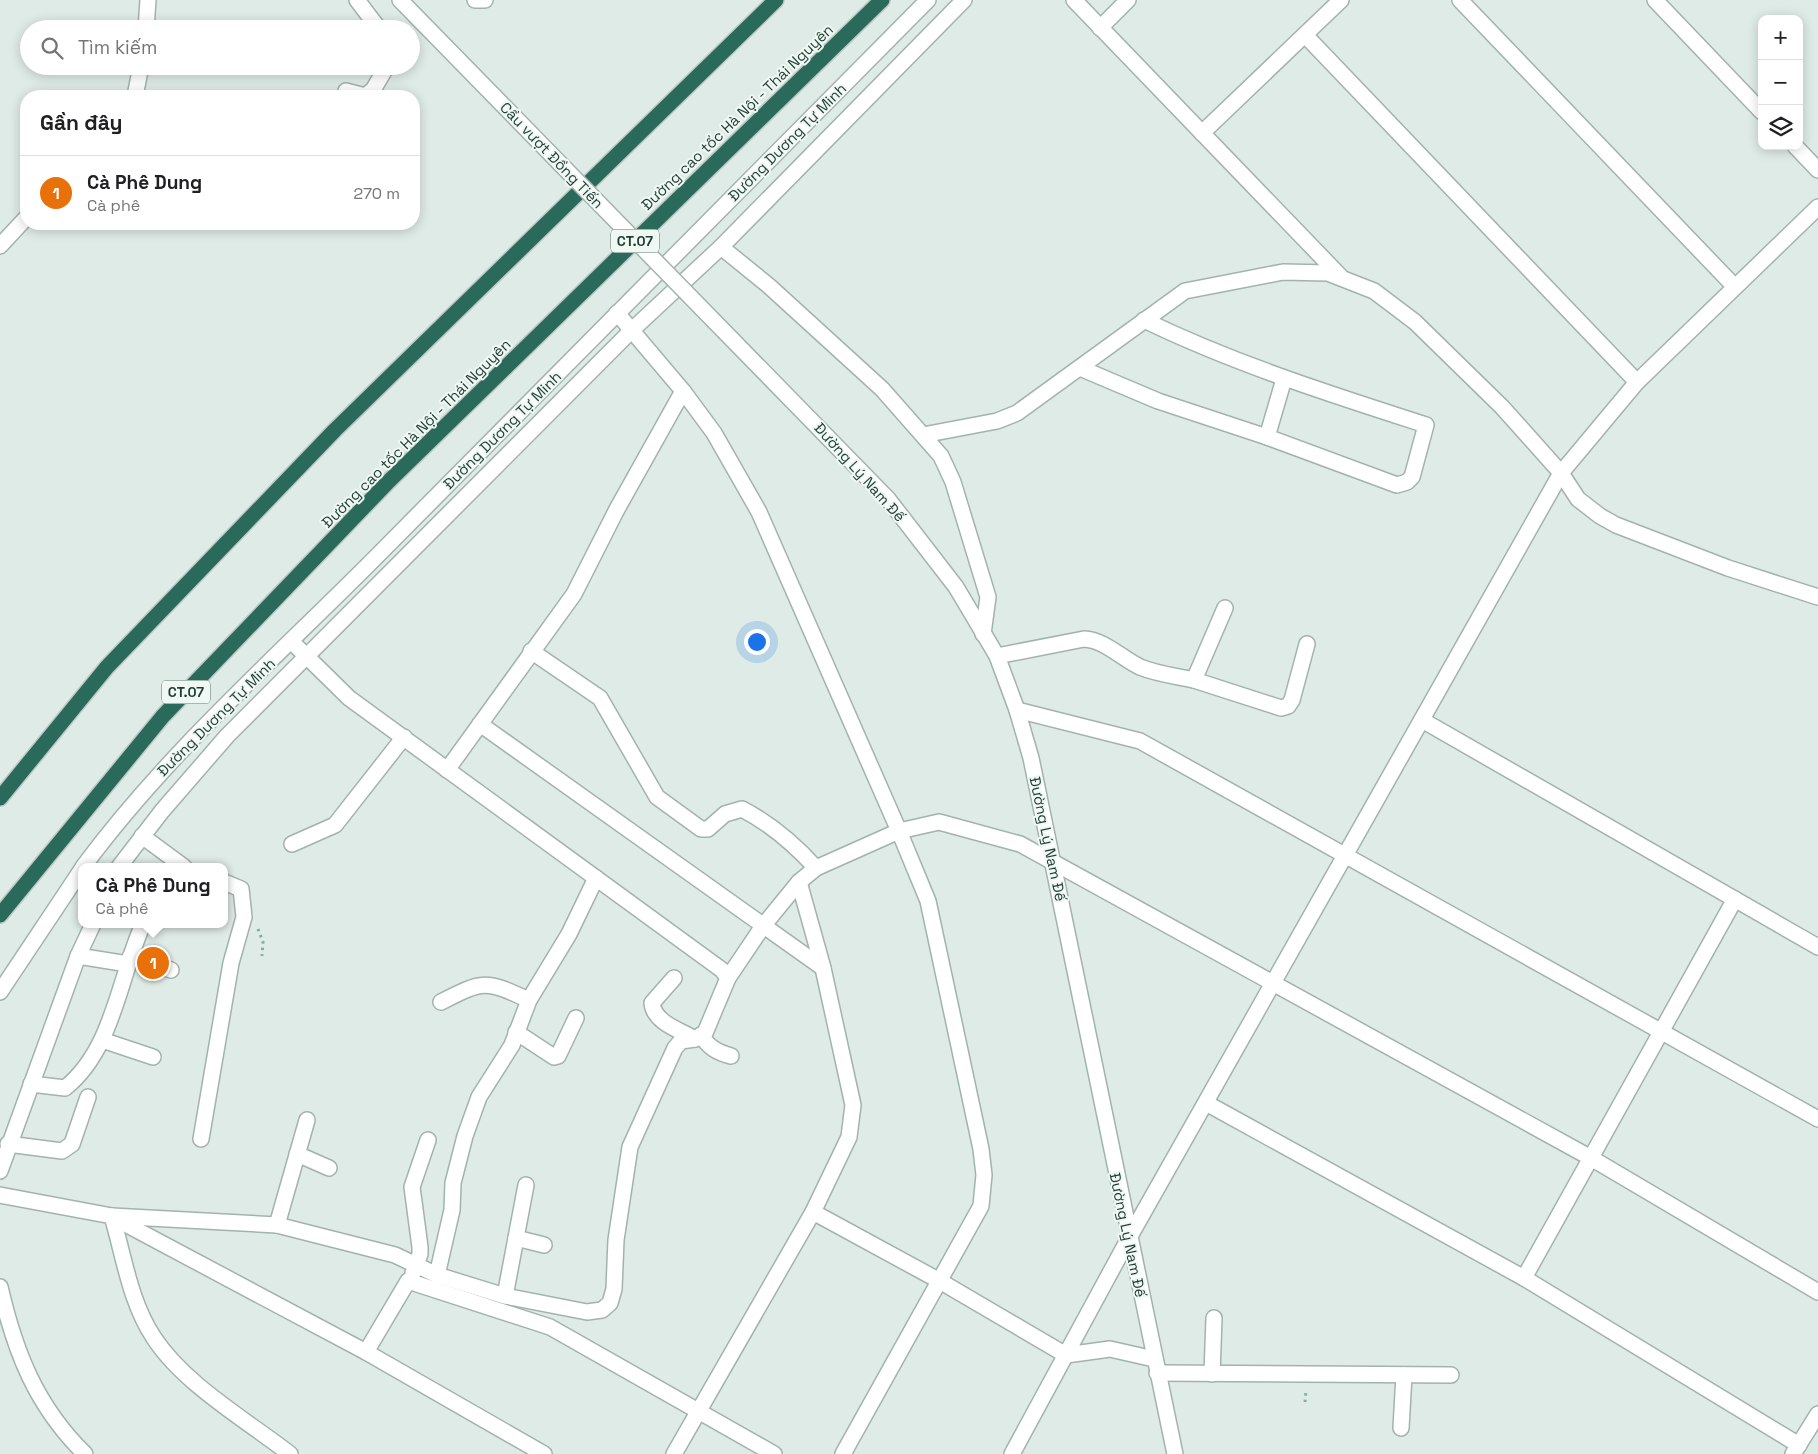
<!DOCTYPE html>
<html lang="vi">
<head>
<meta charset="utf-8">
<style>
	body { margin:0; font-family:"Space Grotesk",sans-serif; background:#f6f6f6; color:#202124 }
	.controls { position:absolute; right:15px; top:15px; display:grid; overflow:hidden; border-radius:10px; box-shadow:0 2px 12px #0003 }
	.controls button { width:45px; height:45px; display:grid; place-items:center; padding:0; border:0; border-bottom:1px solid #e0e0e0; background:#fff; color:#202124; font:25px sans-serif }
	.you { position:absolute; left:756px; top:641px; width:18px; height:18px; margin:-12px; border:4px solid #fff; border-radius:50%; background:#1a73e8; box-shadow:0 0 0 8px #1a73e833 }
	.badge { display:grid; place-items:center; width:32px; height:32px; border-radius:50%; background:#824637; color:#fff; font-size:16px; font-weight:700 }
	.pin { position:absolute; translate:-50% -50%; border:2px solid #fff; box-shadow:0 1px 5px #0006 }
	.popup { position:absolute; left:78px; top:863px; width:150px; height:65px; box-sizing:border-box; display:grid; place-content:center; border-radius:10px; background:#fff; filter:drop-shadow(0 1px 4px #0005); font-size:16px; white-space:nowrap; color:#757577 }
	.popup b { font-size:19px; color:#202124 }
	.popup::after { content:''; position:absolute; left:50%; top:100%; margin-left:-10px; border:10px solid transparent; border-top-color:#fff }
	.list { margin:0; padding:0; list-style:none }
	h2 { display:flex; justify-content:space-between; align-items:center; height:65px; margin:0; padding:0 20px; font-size:21px }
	h2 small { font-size:16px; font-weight:400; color:#757577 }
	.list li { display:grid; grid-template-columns:32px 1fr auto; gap:15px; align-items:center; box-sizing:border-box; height:75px; padding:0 20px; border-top:1px solid #e0e0e0 }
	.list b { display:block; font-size:19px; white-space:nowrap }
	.list p { margin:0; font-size:16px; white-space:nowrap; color:#757577 }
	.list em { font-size:16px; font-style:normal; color:#757577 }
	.icon { flex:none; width:28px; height:28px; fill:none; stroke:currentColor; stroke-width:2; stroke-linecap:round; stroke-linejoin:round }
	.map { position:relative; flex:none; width:1818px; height:1454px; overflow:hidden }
	.search { position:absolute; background:#fff; box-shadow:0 2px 12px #0003; left:20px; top:20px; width:400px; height:55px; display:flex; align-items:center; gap:12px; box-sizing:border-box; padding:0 18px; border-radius:28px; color:#757577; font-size:19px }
	.panel { position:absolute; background:#fff; box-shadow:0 2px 12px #0003; left:20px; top:90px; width:400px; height:140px; border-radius:20px }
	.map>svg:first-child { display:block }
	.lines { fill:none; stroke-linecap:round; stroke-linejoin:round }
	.minor-casing { stroke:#a2b3ad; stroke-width:18 }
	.highway-casing { stroke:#c0c8c6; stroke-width:18 }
	.path { stroke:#7eb19f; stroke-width:3; stroke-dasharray:2.5 4; stroke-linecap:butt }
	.minor { stroke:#fff; stroke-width:15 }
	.highway { stroke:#2a6a5a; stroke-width:15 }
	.minor-bridge-casing { stroke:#a2b3ad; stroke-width:18; stroke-linecap:butt }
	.minor-bridge { stroke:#fff; stroke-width:15 }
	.labels { text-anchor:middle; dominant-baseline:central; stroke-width:4; stroke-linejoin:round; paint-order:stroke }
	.shield { fill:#f0f8f4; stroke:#5e746d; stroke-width:1 }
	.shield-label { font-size:14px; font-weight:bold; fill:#1f3c33 }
	.street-label { font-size:15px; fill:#1f3c33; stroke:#f0f8f4 }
</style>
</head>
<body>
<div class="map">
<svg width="1818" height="1454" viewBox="0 0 1818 1454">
	<rect width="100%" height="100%" fill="#dfebe6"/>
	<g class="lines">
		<!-- minor casing -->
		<g class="minor-casing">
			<g id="minor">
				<path d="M357 0 379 29"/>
				<path d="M400 0 494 96"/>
				<path d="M475 0H485"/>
				<path d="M1074 0 1340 276"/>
				<path d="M1460 0 1735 287"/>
				<path d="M1655 0 1762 112"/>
				<path d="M1100 28 1128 0"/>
				<path d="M146 29 148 0"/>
				<path d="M1305 35 1637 382"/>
				<path d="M346 91 365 96 373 90 387 66"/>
				<path d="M135 96 141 66"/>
				<path d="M1202 133 1341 0"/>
				<path d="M1795 146 1818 170"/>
				<path d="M0 246 26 218"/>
				<path d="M721 247 769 286 882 389 941 456 953 482 988 597 983 634"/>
				<path d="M617 313 683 391 714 433 759 512 899 831 928 901 981 1149 984 1175 981 1206 843 1454"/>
				<path d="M1144 320C1235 364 1330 394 1426 425L1412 477 1407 482 1397 485 1267 437"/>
				<path d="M715 322 888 499 956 587 997 656 1017 710 1031 758 1175 1454"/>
				<path d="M1080 368 1158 401 1267 437 1284 379"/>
				<path d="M923 435 997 421 1017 413 1185 291 1283 272 1328 273 1374 291 1415 322 1502 407 1561 473 1578 499 1600 516 1616 525 1728 568 1818 597"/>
				<path d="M531 651 600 698 657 797 701 829H708L725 814 742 809C771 824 795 845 816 868"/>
				<path d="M997 656 1084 639C1105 640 1121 658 1140 667 1157 674 1176 676 1194 680L1225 608"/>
				<path d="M1194 680 1281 708 1288 706 1292 700 1307 644"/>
				<path d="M1017 710 1140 741 1818 1119"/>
				<path d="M1422 720 1818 947"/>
				<path d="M480 724 823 968"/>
				<path d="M447 770 574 594 616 511 683 391"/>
				<path d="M142 836 184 867"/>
				<path d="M292 844 335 825 404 737"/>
				<path d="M83 867C169 751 279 655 380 553 562 368 745 184 928 0"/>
				<path d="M119 867 162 811 227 736 632 330 721 247 964 0"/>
				<path d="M78 956 128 964"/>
				<path d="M130 957 171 970"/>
				<path d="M674 978 652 1003C654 1023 680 1030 695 1039"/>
				<path d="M728 978 763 926 799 882 816 868 899 831 939 822 1020 844 1591 1158 1818 1292"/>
				<path d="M0 992 82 869"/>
				<path d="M441 1002C484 980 485 980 529 1000"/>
				<path d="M516 1032 554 1057 558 1056 576 1018"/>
				<path d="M701 1035C709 1048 717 1052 731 1056"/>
				<path d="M102 1040 153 1057"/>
				<path d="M31 1084 65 1088C113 1050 119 978 143 924"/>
				<path d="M1206 1103 1524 1278 1799 1445"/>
				<path d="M201 1139 231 963 244 917 241 889 224 882"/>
				<path d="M8 1144 62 1151 72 1144 88 1097"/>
				<path d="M297 1154 329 1168"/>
				<path d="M0 1171 78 956 93 924"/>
				<path d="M0 1195 112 1216 277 1225 395 1255 437 1275 505 1296 587 1312 602 1310 610 1303 614 1289 616 1240 630 1147 675 1048 681 1041 695 1039 705 1033 728 978 722 970 349 698 292 642"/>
				<path d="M813 1212 938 1280 1066 1355 1110 1349 1154 1359"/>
				<path d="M112 1216C124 1257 130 1302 154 1338 184 1384 246 1420 290 1454"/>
				<path d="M118 1220 366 1352 544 1454"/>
				<path d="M277 1225 307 1120"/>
				<path d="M516 1238 544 1245"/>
				<path d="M413 1273 420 1254V1247L412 1187 428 1140"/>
				<path d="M437 1275 452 1210 453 1183 465 1136 479 1097 512 1045 529 1000 569 934 596 878"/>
				<path d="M1524 1278 1735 899"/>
				<path d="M0 1287C15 1352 36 1406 85 1454"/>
				<path d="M505 1296 526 1185"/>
				<path d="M366 1352 408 1281 550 1327 774 1454"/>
				<path d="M1157 1373 1451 1375"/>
				<path d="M1212 1374 1214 1318"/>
				<path d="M1401 1428 1404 1375"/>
				<path d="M674 1454 813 1212 849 1137 853 1105 823 968 799 882"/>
				<path d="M1012 1454 1129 1238 1561 473 1637 382 1818 207"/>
				<path d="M1793 1454 1818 1414"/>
			</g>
		</g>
		<!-- highway casing -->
		<g class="highway-casing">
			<g id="highway">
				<path d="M0 798 107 667 335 430 776 0"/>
				<path d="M0 915 163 716 387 483 882 0"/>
			</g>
		</g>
		<!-- path -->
		<g class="path">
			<path d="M258 929 263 942 262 956"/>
			<path d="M1305 1402 1306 1390"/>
		</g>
		<!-- minor -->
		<use href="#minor" class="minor"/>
		<!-- highway -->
		<use href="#highway" class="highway"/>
		<!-- minor-bridge casing -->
		<g class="minor-bridge-casing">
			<path id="minor-bridge" d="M494 96 715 322"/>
		</g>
		<!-- minor-bridge -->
		<use href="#minor-bridge" class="minor-bridge"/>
	</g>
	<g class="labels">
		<!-- shield labels -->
		<g class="shield">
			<rect x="611" y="229.5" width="48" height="23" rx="4"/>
			<rect x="162" y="680.5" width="48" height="23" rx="4"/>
		</g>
		<g class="shield-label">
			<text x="635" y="241">CT.07</text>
			<text x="186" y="692">CT.07</text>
		</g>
		<!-- street labels -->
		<g class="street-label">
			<text transform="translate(737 117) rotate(-44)">Đường cao tốc Hà Nội - Thái Nguyên</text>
			<text transform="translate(787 142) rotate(-45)">Đường Dương Tự Minh</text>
			<text transform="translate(552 155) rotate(46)">Cầu vượt Đồng Tiến</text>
			<text transform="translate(502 430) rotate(-45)">Đường Dương Tự Minh</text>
			<text transform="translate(416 433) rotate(-45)">Đường cao tốc Hà Nội - Thái Nguyên</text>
			<text transform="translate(860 472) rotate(48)">Đường Lý Nam Đế</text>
			<text transform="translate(216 717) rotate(-45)">Đường Dương Tự Minh</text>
			<text transform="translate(1048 839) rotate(78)">Đường Lý Nam Đế</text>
			<text transform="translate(1128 1235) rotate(78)">Đường Lý Nam Đế</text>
		</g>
	</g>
</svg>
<div class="controls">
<button>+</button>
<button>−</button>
<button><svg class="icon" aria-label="layers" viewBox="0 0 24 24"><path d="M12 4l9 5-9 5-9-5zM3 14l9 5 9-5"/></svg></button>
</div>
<div class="you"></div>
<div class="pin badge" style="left:153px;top:963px;background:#e8710a">1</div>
<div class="popup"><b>Cà Phê Dung</b>Cà phê</div>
<div class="search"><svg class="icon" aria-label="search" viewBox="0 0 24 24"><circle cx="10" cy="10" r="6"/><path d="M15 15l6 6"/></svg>Tìm kiếm</div>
<section class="panel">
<h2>Gần đây<small></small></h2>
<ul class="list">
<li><span class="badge" style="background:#e8710a">1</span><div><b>Cà Phê Dung</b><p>Cà phê</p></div><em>270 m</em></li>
</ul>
</section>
</div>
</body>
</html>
